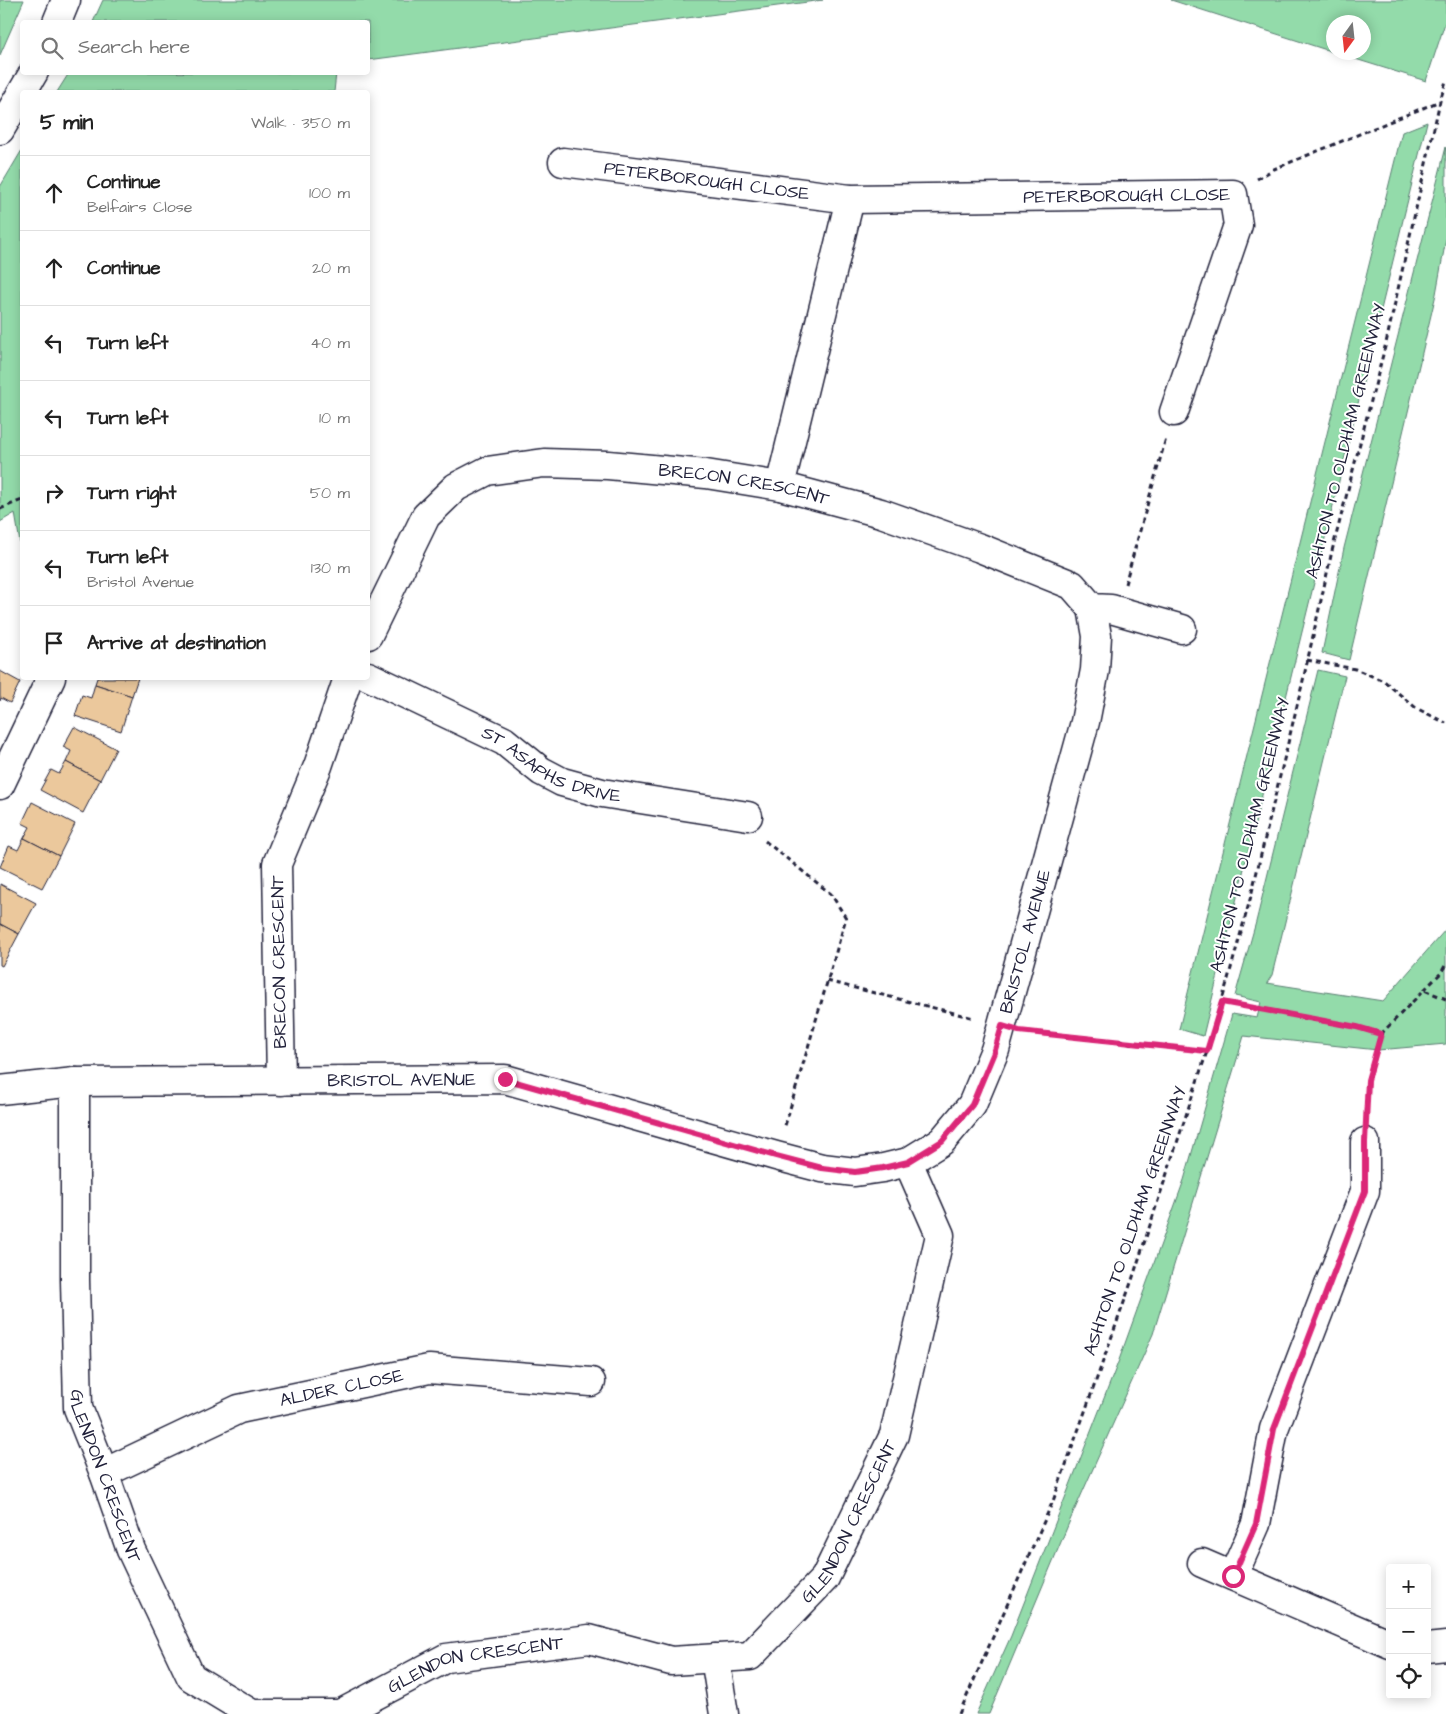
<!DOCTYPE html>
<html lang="en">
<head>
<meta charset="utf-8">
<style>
	body { margin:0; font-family:"Architects Daughter",sans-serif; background:#f6f6f6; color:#222 }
	.controls { position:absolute; right:15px; bottom:15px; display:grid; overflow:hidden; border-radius:5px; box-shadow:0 2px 12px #0003 }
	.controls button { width:45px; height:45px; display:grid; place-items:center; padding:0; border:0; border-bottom:1px solid #e0e0e0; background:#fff; color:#222; font:25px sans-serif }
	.compass { position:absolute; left:1326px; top:15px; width:45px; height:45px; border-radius:50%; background:#fff; box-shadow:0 2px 12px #0003; rotate:195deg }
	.stop { position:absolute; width:15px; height:15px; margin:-11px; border:4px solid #db2777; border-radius:50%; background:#fff }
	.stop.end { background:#db2777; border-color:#fff; box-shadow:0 1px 5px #0008 }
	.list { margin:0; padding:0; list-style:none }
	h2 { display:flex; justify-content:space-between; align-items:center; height:65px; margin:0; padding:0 20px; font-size:21px }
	h2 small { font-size:16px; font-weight:400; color:#767676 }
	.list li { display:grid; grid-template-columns:32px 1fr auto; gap:15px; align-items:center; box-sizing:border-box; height:75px; padding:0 20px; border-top:1px solid #e0e0e0 }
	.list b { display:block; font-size:19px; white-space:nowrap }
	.list p { margin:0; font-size:16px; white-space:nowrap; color:#767676 }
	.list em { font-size:16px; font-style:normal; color:#767676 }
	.icon { flex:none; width:28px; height:28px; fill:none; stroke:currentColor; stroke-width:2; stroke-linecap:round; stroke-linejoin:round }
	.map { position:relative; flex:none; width:1446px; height:1714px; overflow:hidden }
	.search { position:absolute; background:#fff; box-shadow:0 2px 12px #0003; left:20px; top:20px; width:350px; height:55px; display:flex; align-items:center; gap:12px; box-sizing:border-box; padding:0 18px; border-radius:5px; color:#767676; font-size:19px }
	.panel { position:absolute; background:#fff; box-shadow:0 2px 12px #0003; left:20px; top:90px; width:350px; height:590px; border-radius:5px }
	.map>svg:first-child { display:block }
	.green { fill:#93dbaa; stroke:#5a7e72 }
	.building { fill:#ebc89c; stroke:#22223b }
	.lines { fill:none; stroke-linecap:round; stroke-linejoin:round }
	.minor-casing { stroke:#22223b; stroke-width:31 }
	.path { stroke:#22223b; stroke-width:3; stroke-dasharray:5 4; stroke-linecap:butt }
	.minor { stroke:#fff; stroke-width:28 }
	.route { stroke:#db2777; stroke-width:6 }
	.labels { text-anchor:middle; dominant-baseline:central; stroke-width:4; stroke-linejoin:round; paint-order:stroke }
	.street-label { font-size:18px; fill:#22223b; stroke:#fff }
</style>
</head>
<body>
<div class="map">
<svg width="1446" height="1714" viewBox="0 0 1446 1714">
	<rect width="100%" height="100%" fill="#fff"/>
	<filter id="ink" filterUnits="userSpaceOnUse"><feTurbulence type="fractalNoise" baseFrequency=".02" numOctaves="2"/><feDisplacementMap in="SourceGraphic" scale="10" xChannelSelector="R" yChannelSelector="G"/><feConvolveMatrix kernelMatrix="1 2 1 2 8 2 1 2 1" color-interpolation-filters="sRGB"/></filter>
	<g filter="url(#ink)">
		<!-- green -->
		<g class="green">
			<path d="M0 0H24L0 55Z"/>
			<path d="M103 0H823L368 60V22H93Z"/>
			<path d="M1171 0H1446V20L1426 81 1336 53 1364 52V22H1334L1333 52Z"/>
			<path d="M69 73V72L336 73 334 92H57Z"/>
			<path d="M1427 122 1203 1036 1179 1029 1402 132Z"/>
			<path d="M1446 147V239L1436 294 1349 660 1322 653 1344 548Z"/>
			<path d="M22 150V555L15 513 0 522V187Z"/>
			<path d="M1318 670 1345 676 1272 975 1267 983 1383 1001 1446 929V1044L1378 1050 1244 1036 1153 1334 1071 1518 989 1714H976L1011 1636 1119 1360 1184 1180 1232 1014 1257 1018 1261 1002 1235 996 1256 922Z"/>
		</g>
		<!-- building -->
		<g class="building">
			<path d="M0 671 20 682 10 703 1 698 0 701Z"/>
			<path d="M97 678H138L132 696 95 684Z"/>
			<path d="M95 684 132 696 121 731 75 716 82 695 91 698Z"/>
			<path d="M74 727 116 749 100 780 66 762 71 751 63 747Z"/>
			<path d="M66 762 100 780 83 813 40 790 51 770 59 774Z"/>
			<path d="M32 802 75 824 59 856 24 838 30 827 22 823Z"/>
			<path d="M24 838 59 856 42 888 0 867 9 846 18 850Z"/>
			<path d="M0 884 36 903 19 934 0 924Z"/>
			<path d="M0 924 19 934 2 966 0 965Z"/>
		</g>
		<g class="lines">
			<!-- minor casing -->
			<g class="minor-casing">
				<g id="minor">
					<path d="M57 22 66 0"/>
					<path d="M0 130 34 72"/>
					<path id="s1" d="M563 162 850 199 1233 194 1238 225 1174 412"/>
					<path d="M780 486 850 199"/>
					<path id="s2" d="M368 635 426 516 456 487 487 471 544 463 608 465 706 474 780 486 881 513 980 548 1072 585 1092 608 1111 609 1182 629"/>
					<path id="s3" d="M368 676 504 741 541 771 562 782 602 793 748 816"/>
					<path d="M0 785 51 678"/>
					<path d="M281 1081 277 864 318 766 348 678"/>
					<path id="s4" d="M75 1082V1280L78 1408 104 1473 131 1550 191 1677 252 1714H340L446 1658 589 1639 671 1661 750 1656 825 1578 894 1435 940 1235 908 1162"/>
					<path id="s5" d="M0 1090 75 1082 505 1079 776 1156 822 1168 855 1172 883 1168 908 1162 942 1141 972 1105 995 1050 1085 722 1095 670 1097 636 1092 608"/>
					<path id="s6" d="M104 1473 239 1409 429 1369 591 1382"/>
					<path d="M1202 1563 1390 1644"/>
					<path d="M1233 1576 1256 1524 1274 1429 1365 1191V1142"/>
					<path d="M1427 1648 1446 1646"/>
					<path d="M715 1658 724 1714"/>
				</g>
			</g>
			<!-- path -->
			<g class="path">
				<path d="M1257 179 1274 169 1440 101"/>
				<path d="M0 509 22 500"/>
				<path d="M1125 584 1166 438"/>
				<path d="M1307 660 1355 669 1384 681 1416 708 1446 723"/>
				<path d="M765 841 831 894 846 918 784 1129"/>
				<path d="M827 981 974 1018"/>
				<path d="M1424 990 1441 973 1446 964"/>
				<path d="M1222 1002 1357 1027 1381 1034 1424 990 1446 999"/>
				<path d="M1029 1032 1207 1051"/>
				<path d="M1366 1114 1368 1080 1381 1034"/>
				<path d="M959 1714 1053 1501 1132 1280 1213 1033 1251 896 1302 685 1332 551 1386 343 1440 101 1446 81"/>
			</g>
			<!-- minor -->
			<use href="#minor" class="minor"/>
		</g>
	</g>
	<g class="lines" filter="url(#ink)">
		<!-- route -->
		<path class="route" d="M505 1079 776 1156 822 1168 855 1172 883 1168 908 1162 942 1141 972 1105 995 1050 1002 1026 1019 1031 1207 1051 1222 1002 1357 1027 1381 1034 1368 1080 1365 1142V1191L1274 1429 1256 1524 1233 1576"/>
	</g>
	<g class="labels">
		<!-- street labels -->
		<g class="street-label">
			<text stroke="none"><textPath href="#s1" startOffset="145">PETERBOROUGH CLOSE</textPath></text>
			<text stroke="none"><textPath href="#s1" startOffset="566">PETERBOROUGH CLOSE</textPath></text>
			<text transform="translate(1346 441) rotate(-76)">ASHTON TO OLDHAM GREENWAY</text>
			<text stroke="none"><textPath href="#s2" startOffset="468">BRECON CRESCENT</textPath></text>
			<text stroke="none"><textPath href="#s3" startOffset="205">ST ASAPHS DRIVE</textPath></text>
			<text transform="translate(1250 835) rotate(-76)">ASHTON TO OLDHAM GREENWAY</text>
			<text stroke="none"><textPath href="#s5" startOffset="1181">BRISTOL AVENUE</textPath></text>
			<text transform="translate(279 962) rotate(-91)">BRECON CRESCENT</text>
			<text stroke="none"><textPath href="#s5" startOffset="402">BRISTOL AVENUE</textPath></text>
			<text transform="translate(1135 1221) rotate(-71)">ASHTON TO OLDHAM GREENWAY</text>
			<text stroke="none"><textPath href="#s6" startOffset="254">ALDER CLOSE</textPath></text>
			<text stroke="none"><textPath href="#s4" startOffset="399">GLENDON CRESCENT</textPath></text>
			<text stroke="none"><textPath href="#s4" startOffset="1375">GLENDON CRESCENT</textPath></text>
			<text stroke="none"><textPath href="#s4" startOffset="924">GLENDON CRESCENT</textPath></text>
		</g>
	</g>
</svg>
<div class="controls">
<button>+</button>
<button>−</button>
<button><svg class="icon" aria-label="locate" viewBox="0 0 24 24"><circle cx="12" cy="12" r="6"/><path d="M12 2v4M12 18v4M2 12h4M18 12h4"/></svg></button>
</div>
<svg class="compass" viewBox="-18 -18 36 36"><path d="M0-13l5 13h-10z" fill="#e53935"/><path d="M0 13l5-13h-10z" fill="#767676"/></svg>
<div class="stop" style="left:1233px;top:1576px"></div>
<div class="stop end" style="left:505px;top:1079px"></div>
<div class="search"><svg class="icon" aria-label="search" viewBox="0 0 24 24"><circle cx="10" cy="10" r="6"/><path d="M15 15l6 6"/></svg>Search here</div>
<section class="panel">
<h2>5 min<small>Walk · 350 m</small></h2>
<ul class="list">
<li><svg class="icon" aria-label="ahead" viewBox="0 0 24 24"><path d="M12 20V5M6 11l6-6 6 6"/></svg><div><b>Continue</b><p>Belfairs Close</p></div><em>100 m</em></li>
<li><svg class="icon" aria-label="ahead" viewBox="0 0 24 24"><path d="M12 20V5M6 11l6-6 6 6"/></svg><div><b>Continue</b></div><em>20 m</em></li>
<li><svg class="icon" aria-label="left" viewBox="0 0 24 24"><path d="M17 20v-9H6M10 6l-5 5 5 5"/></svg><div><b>Turn left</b></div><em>40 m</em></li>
<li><svg class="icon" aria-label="left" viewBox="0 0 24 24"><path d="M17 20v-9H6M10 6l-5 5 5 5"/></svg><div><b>Turn left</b></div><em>10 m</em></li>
<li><svg class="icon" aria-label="right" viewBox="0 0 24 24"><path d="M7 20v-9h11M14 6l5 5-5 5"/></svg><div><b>Turn right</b></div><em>50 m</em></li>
<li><svg class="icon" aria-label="left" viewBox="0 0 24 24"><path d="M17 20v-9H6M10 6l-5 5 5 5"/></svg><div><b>Turn left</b><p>Bristol Avenue</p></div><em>130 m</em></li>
<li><svg class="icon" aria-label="arrive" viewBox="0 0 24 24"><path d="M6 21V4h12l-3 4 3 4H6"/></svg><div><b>Arrive at destination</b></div></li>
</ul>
</section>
</div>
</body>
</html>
